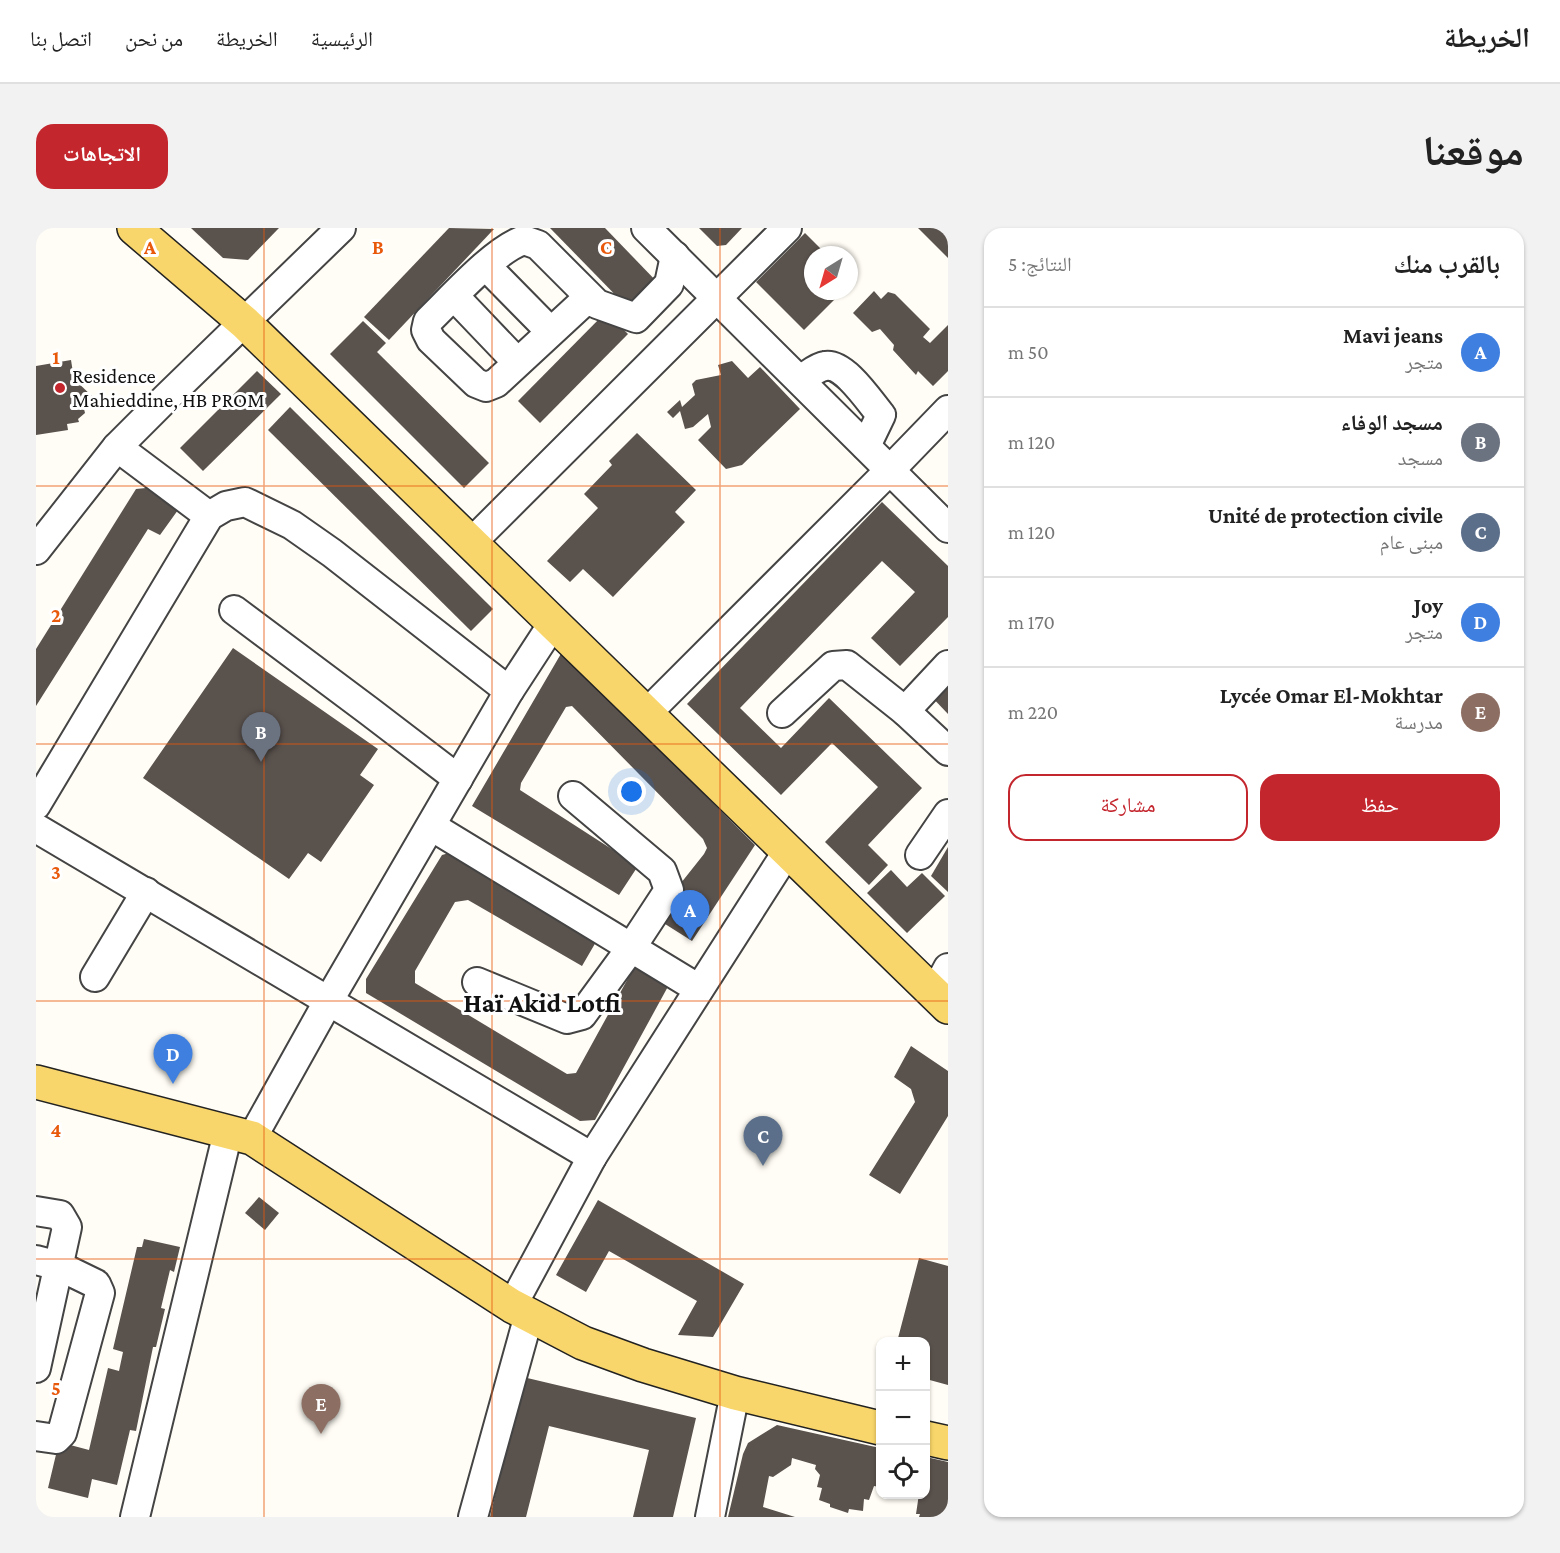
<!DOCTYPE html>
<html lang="ar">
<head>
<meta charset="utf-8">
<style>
	body { margin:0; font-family:"Crimson Pro","Noto Naskh Arabic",serif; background:#f2f2f2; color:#222; direction:rtl }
	.controls { position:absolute; right:18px; bottom:18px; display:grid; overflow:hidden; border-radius:12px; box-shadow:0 2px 4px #0004 }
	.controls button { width:54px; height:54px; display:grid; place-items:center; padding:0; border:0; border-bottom:2px solid #e0e0e0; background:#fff; color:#222; font:30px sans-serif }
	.compass { position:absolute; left:768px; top:18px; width:54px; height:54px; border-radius:50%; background:#fff; box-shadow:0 2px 4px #0004; rotate:217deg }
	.you { position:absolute; left:596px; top:564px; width:21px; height:21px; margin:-15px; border:4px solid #fff; border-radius:50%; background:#1a73e8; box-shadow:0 0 0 9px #1a73e833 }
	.badge { display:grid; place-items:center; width:39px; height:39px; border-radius:50%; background:#c4262e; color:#fff; font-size:20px; font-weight:700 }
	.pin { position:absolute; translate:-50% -50px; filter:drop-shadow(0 2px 3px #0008) }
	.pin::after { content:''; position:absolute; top:32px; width:21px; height:18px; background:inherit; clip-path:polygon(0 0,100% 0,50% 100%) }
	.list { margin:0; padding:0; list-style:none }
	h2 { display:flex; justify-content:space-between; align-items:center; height:78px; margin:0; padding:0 24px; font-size:26px }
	h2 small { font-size:20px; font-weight:400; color:#767676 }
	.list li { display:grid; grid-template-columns:39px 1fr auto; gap:18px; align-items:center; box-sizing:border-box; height:90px; padding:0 24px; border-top:2px solid #e0e0e0 }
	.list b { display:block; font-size:22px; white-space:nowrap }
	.list p { margin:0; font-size:20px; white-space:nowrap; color:#767676 }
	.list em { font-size:20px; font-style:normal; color:#767676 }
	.actions { display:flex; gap:12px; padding:18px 24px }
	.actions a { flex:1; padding:14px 0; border:2px solid #c4262e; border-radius:18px; text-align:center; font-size:21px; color:#c4262e }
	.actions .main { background:#c4262e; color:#fff }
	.icon { flex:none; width:33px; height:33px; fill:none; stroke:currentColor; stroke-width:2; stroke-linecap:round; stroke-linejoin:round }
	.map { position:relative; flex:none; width:912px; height:1289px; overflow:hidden; direction:ltr; border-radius:18px }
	header { display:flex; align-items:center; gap:36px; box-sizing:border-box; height:84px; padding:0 30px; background:#fff; border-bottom:2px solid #e0e0e0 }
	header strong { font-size:28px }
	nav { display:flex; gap:33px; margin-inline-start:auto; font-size:21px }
	.intro { display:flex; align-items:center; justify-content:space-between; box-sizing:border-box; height:144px; padding:0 36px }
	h1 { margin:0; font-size:42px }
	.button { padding:15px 27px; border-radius:18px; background:#c4262e; color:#fff; font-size:21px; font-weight:700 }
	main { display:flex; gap:36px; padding:0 36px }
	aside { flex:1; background:#fff; border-radius:18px; box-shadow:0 2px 4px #0004 }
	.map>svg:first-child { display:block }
	.building { fill:#5a524d }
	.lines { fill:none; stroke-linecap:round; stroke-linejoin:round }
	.minor-casing { stroke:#444; stroke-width:32 }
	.major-casing { stroke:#222; stroke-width:36 }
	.minor { stroke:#fff; stroke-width:28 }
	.major { stroke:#f9d66b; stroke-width:33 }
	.grid { fill:none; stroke:#e8590c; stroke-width:1.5; stroke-opacity:0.55 }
	.poi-dot { fill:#c4262e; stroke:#fff; stroke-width:2 }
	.labels { text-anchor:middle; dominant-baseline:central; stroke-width:6; stroke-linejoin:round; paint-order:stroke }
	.poi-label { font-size:21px; fill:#111; stroke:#fff; text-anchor:start }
	.district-label { font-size:27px; font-weight:bold; fill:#111; stroke:#fff }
	.grid-label { font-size:20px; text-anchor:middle; font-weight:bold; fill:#e8590c; stroke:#fff; stroke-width:6; stroke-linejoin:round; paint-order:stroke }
</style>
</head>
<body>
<header>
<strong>الخريطة</strong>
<nav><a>الرئيسية</a><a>الخريطة</a><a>من نحن</a><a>اتصل بنا</a></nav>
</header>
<div class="intro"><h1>موقعنا</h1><a class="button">الاتجاهات</a></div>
<main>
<aside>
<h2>بالقرب منك<small>النتائج: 5</small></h2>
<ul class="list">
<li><span class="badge" style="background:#3f7fe0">A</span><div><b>Mavi jeans</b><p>متجر</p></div><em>50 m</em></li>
<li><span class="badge" style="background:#6b7280">B</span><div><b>مسجد الوفاء</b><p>مسجد</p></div><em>120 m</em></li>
<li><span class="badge" style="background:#5c6f8a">C</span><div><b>Unité de protection civile</b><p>مبنى عام</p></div><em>120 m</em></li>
<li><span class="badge" style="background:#3f7fe0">D</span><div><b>Joy</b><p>متجر</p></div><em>170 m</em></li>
<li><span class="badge" style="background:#8d6e63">E</span><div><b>Lycée Omar El-Mokhtar</b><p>مدرسة</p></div><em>220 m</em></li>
</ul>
<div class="actions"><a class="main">حفظ</a><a>مشاركة</a></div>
</aside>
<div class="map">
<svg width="912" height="1289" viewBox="0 0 912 1289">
	<rect width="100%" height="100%" fill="#fffdf5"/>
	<!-- building -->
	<g class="building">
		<path d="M155 0H243L212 32 187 30Z"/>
		<path d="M413 0 458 1 353 112 328 89Z"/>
		<path d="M514 0H569L624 57 596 84Z"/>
		<path d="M663 0H706L690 17 681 18Z"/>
		<path d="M882 0H912V30Z"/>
		<path d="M769 5 791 27H777V63H807L768 102 720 54Z"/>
		<path d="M838 63 845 71 852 64 859 66 894 101 887 109 894 115 912 97V143L897 158 882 143 880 147 857 122 858 117 844 101 836 104 817 85Z"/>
		<path d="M570 84 592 106 504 195 482 173Z"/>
		<path d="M327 93 350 115 341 124 453 235 428 260 294 126Z"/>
		<path d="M35 132 38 151 58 170 48 181 49 185 42 191 43 194 31 196 32 202 0 207V138Z"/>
		<path d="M696 133 712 150 724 139 764 181 706 237 690 241 662 212 675 199 672 186 657 199 649 201 644 183 637 190 631 184 644 172 646 179 659 167 656 156 660 152 685 147 682 137Z"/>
		<path d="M221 143 245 166 167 243 144 220Z"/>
		<path d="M254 179 457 381 435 403 232 202Z"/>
		<path d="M601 205 660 262 639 284 649 294 577 369 547 341 534 354 511 333 562 280 548 266 576 237 573 233Z"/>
		<path d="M110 260 142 282 124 307 112 301 0 478V421L100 261Z"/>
		<path d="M846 274 912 338V389L864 438 835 410 879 364 846 333 704 480 745 520 793 470 886 560 832 617 852 637 833 657 789 614 842 559 796 515 745 567 651 476Z"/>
		<path d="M197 420 342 521 324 547 338 557 285 634 272 625 253 651 107 550Z"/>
		<path d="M526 424 719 617 656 713 618 689 668 626 671 620 667 611 536 478 530 479 485 555 484 562 602 638 583 667 436 578Z"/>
		<path d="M912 446V486L892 465Z"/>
		<path d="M912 619V664L895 648Z"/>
		<path d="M420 623 564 707 546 738 432 672 419 674 379 743V755L531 846 540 845 601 734 635 753 559 892 544 893 330 765V751L406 627Z"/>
		<path d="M855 642 871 659 886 645 909 668 871 705 831 665Z"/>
		<path d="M875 818 912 843V888L864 966 833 947 879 874 875 861 858 849Z"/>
		<path d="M223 969 243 985 229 1002 209 985Z"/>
		<path d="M562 972 708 1056 677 1109 642 1107 661 1073 573 1023 550 1064 520 1047Z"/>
		<path d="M108 1011 144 1019 138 1044 134 1042 125 1080 129 1081 120 1119H117L100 1203 94 1202 81 1257 56 1251 52 1270 12 1260 23 1214 53 1222 72 1140 83 1143 87 1124 77 1121 101 1019H106Z"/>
		<path d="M883 1030 912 1038V1157L890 1151V1114H861Z"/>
		<path d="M487 1149 660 1190 637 1289H597L613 1222 513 1198 490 1289H454Z"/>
		<path d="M741 1197 844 1220V1255L843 1259 838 1258 833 1272 828 1271 827 1283 813 1281 812 1285 794 1279V1276L783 1272 786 1260 781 1259 784 1247 779 1241 780 1237 756 1230 755 1237 737 1249 733 1248 727 1279 759 1289H692L707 1226 712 1215Z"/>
		<path d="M890 1229 912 1234V1289H883L884 1286H880L883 1266H890Z"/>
	</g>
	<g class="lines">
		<!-- minor casing -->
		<g class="minor-casing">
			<g id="minor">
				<path d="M610 0 912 300"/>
				<path d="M450 38 514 103"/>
				<path d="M418 68 481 134"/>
				<path d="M553 69 460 155 450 159 440 155 395 112 390 102 392 93C415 71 459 21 488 12L502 17 561 76 600 90 633 56 639 28"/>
				<path d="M764 152C771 148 781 139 789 138 808 134 834 174 845 187L830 218"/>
				<path d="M81 219 173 288"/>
				<path d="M436 314 751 0"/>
				<path d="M0 322 81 219 130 170 305 0"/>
				<path d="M198 382 333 483 422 551"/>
				<path d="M869 483 912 437"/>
				<path d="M611 485 854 242 912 182"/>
				<path d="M746 485 797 438 811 437 869 483 912 523"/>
				<path d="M0 577 173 288 190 278 209 274 256 297 296 325 473 463"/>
				<path d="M395 598 663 761"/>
				<path d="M0 600 556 929"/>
				<path d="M884 627 912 586"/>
				<path d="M59 749 110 664"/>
				<path d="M441 754 531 791 546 787 595 720 633 662 626 643 537 568"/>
				<path d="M898 766 912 740"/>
				<path d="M216 910 293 772 473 463 518 394"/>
				<path d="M0 983 24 987 31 999 0 1140"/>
				<path d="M0 1032 23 1038 60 1056 64 1065 26 1205 20 1211 0 1208"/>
				<path d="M476 1078 556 929 751 624"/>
				<path d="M99 1289 192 904"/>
				<path d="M437 1289 493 1087"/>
				<path d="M674 1289 699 1165"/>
			</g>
		</g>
		<!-- major casing -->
		<g class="major-casing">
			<g id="major">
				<path d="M98 0 209 95 912 779"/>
				<path d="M0 854 216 910 476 1078 547 1115 607 1137 699 1165 844 1200"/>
				<path d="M890 1210 912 1215"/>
			</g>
		</g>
		<!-- minor -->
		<use href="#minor" class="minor"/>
		<!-- major -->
		<use href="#major" class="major"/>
	</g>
	<!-- grid -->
	<path class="grid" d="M228 0V1289M456 0V1289M684 0V1289M0 258H912M0 516H912M0 773H912M0 1031H912"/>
	<!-- markers -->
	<circle class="poi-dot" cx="24" cy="160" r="6"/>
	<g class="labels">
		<!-- poi labels -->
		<g class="poi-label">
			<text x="36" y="148">Residence<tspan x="36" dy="24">Mahieddine, HB PROM</tspan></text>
		</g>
		<!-- district labels -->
		<g class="district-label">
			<text x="506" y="775">Haï Akid Lotfi</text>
		</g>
	</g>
	<g class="grid-label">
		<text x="114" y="26">A</text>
		<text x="342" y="26">B</text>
		<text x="570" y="26">C</text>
		<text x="20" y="136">1</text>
		<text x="20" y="394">2</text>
		<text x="20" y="651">3</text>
		<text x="20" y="909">4</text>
		<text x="20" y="1167">5</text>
	</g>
</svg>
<div class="controls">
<button>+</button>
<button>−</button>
<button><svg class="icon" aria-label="locate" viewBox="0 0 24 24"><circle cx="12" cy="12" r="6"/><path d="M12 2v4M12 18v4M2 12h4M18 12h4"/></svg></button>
</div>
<svg class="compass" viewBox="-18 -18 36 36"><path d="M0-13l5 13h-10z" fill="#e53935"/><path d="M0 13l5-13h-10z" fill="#767676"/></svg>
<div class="you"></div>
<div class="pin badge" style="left:654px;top:712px;background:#3f7fe0">A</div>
<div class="pin badge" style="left:225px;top:534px;background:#6b7280">B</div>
<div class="pin badge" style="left:727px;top:938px;background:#5c6f8a">C</div>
<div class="pin badge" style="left:137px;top:856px;background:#3f7fe0">D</div>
<div class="pin badge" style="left:285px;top:1206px;background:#8d6e63">E</div>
</div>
</main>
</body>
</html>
